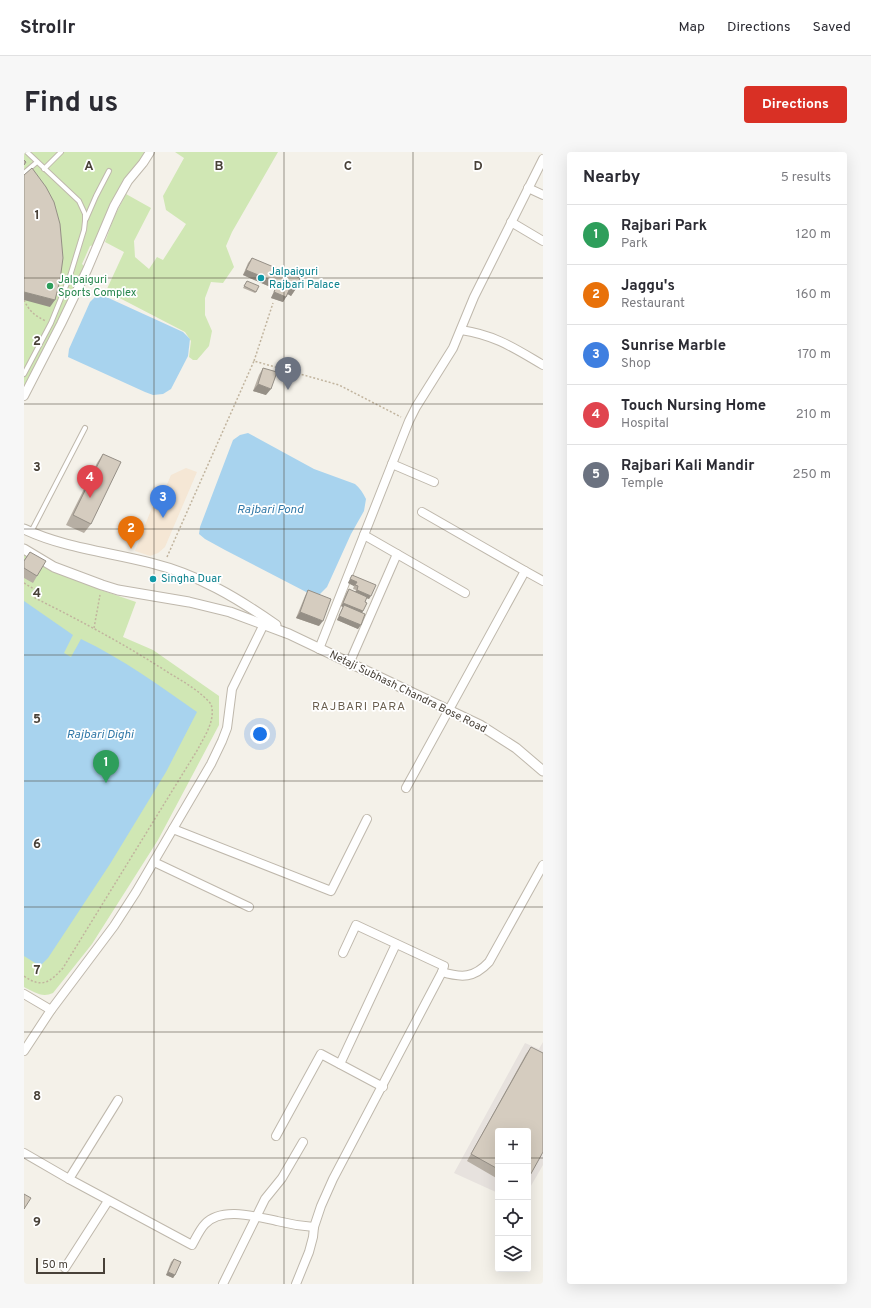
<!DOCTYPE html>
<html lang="en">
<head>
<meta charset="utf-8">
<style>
	body { margin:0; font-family:Overpass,sans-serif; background:#f7f7f7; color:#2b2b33 }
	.controls { position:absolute; right:12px; bottom:12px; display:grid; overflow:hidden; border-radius:4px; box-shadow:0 4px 16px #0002 }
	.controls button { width:36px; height:36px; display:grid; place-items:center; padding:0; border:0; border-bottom:1px solid #e1e1e2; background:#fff; color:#2b2b33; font:20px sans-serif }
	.scale { position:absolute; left:12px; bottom:10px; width:69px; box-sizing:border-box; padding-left:4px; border:2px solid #484138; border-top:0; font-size:11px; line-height:14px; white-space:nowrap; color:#484138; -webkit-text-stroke:3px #fff; paint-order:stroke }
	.you { position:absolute; left:236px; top:582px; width:14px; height:14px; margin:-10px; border:3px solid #fff; border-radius:50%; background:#1a73e8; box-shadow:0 0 0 6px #1a73e833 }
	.badge { display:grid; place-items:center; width:26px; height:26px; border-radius:50%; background:#d93025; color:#fff; font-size:13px; font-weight:700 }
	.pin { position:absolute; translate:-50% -33px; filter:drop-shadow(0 1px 2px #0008) }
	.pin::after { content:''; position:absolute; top:21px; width:14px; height:12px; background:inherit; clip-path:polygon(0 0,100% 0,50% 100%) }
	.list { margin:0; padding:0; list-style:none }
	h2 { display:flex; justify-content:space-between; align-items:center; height:52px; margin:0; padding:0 16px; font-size:17px }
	h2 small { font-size:13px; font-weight:400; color:#7c7c81 }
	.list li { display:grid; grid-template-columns:26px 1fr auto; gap:12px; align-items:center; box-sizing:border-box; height:60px; padding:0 16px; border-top:1px solid #e1e1e2 }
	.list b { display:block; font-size:15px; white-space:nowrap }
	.list p { margin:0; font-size:13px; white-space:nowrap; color:#7c7c81 }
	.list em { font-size:13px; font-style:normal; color:#7c7c81 }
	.icon { flex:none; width:22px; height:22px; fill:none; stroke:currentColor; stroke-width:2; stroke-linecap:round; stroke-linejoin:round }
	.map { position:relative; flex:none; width:519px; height:1132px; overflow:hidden; border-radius:4px }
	header { display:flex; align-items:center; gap:24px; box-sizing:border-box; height:56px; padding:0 20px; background:#fff; border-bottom:1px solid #e1e1e2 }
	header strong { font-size:19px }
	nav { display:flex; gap:22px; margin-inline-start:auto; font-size:14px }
	.intro { display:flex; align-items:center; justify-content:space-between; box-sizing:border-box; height:96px; padding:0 24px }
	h1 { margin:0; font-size:28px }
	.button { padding:10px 18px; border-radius:4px; background:#d93025; color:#fff; font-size:14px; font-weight:700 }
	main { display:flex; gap:24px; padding:0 24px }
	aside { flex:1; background:#fff; border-radius:4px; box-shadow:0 4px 16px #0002 }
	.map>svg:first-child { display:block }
	.commercial { fill:#f5e7d5 }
	.industrial { fill:#e7e2de }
	.green { fill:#d0e7b4 }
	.water { fill:#a8d3ee }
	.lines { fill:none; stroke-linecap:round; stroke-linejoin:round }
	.service-casing { stroke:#bfb8ac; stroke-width:6 }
	.minor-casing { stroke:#bfb8ac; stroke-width:10 }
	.tertiary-casing { stroke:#bfb8ac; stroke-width:11 }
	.path { stroke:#c1b49e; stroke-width:1.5; stroke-dasharray:2 2; stroke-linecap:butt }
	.service { stroke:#fff; stroke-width:4 }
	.minor { stroke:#fff; stroke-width:8 }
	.tertiary { stroke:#fff; stroke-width:9 }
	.wall { fill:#b7afa4 }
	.shaded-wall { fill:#958f86 }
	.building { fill:#d5ccbf; stroke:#958f86 }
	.grid { fill:none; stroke:#484138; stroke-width:1; stroke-opacity:0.55 }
	.culture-dot { fill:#0f9aa8; stroke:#fff; stroke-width:1.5 }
	.leisure-dot { fill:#2e9e5b; stroke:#fff; stroke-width:1.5 }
	.labels { text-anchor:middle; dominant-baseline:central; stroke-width:3.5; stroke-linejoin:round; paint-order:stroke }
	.culture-label { font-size:11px; fill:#0d838f; stroke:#fff; text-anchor:start }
	.leisure-label { font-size:11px; fill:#27864d; stroke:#fff; text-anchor:start }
	.street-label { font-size:11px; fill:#484138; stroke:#fff }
	.water-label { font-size:12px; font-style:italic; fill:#3279a8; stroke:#fff }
	.neighbourhood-label { font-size:12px; letter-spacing:1px; fill:#6a5f4f; stroke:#fff }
	.grid-label { font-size:13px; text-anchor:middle; font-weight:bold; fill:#484138; stroke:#fff; stroke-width:3.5; stroke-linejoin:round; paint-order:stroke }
</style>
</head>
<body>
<header>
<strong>Strollr</strong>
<nav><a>Map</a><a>Directions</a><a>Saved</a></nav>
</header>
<div class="intro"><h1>Find us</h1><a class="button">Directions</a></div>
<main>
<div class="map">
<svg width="519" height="1132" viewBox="0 0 519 1132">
	<rect width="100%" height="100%" fill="#f4f1e9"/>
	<!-- commercial -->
	<path class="commercial" d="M162 316 173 320 141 395 134 401 126 404 111 399 136 335 141 337 147 323Z"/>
	<!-- industrial -->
	<path class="industrial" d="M519 890V1013L504 1039V979H474V1041L430 1021 501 891 515 897Z"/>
	<!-- green -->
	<g class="green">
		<path d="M0 0H123L70 93 66 94 58 112 61 115 0 238Z"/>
		<path d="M151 0H254L208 80 202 94 210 115 199 131 187 130 181 146V163L188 179 185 194 173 208H169L165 205 167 189 161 180 82 139 100 100 81 90 90 65 102 42 127 56 110 89 111 105 125 117 133 105 139 108 162 72 142 58 139 44 160 6Z"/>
		<path d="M0 403 28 419 77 438 112 450 99 485 129 498 195 544V573L134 688 68 792 29 841C18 846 10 840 0 835Z"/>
	</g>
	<!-- water -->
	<g class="water">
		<path d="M73 143H78L159 180 166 187 164 204 147 237 139 242 129 243 121 240 44 205 45 197 66 150Z"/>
		<path d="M224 281 290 317 331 332C336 336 339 341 342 347L340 359 327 382 303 435 295 443 286 442 201 398 181 387 175 382 176 375 209 288 216 283Z"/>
		<path d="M0 449 49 483 40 501 47 505 57 487C99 507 136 534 173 560L142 620 86 712 24 806 16 814 0 804Z"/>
	</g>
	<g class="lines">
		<!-- service casing -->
		<g class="service-casing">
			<g id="service">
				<path d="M20 17 37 0"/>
				<path d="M0 21 13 10"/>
				<path d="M62 67 72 44 85 19"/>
				<path d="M0 222 27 171 46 124 60 78 61 69V62L55 49 3 0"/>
				<path d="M7 380 61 276"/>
			</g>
		</g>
		<!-- minor casing -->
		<g class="minor-casing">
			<g id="minor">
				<path d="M504 36 519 43"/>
				<path d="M487 70 519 89"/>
				<path d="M437 178C471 183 490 196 519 213"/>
				<path d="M0 244 37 172 63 118 90 54 104 29 119 11 126 0"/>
				<path d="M368 312 410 330"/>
				<path d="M340 383 441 441"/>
				<path d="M501 419 519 429"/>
				<path d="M295 497 385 269 392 255 429 196 450 145 519 7"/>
				<path d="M325 512 373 402"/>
				<path d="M382 636 501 419 398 360"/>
				<path d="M149 677 307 739 343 667"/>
				<path d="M130 710 225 755"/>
				<path d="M319 801 332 773 420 814 418 820"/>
				<path d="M0 842 27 858"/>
				<path d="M0 899 27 858 90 774 112 740 187 612 198 589 203 576 208 537 240 472"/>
				<path d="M316 912 372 792"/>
				<path d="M252 984 297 902 359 935"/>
				<path d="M0 1001 45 1027 168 1093C172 1086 176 1077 181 1072 198 1054 233 1065 253 1069 265 1072 277 1074 290 1075"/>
				<path d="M45 1027 94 948"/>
				<path d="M41 1116 84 1049"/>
				<path d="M199 1132 241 1047 258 1026 279 990"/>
				<path d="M272 1132 285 1100 289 1085 290 1075 297 1054 309 1027 418 820C438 826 450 826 465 810L519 713"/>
			</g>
		</g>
		<!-- tertiary casing -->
		<g class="tertiary-casing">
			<g id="tertiary">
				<path d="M0 377C40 396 85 400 127 411 175 423 212 445 252 473"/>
				<path d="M0 397 30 415 78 433 94 438 165 450 206 460 265 482 456 573 492 596 519 619"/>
			</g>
		</g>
		<!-- path -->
		<g class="path">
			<path d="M0 148C5 159 11 164 22 169"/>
			<path d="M230 209 249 151"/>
			<path d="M143 405 230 209 315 233 377 265"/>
			<path d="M0 431 15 440 11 446C57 469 102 493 145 521 160 530 176 539 187 552 192 568 181 583 174 597L39 816C26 830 18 837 0 824"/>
			<path d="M70 476 76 443"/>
		</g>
		<!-- service -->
		<use href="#service" class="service"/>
		<!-- minor -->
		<use href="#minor" class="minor"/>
		<!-- tertiary -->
		<use href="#tertiary" class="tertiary"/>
	</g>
	<!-- wall -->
	<g class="wall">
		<path d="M228 106 271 138 267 144 264 142 259 150 247 146 251 137 219 123 224 111Z"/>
		<path d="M223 129 232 140 231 141 219 136Z"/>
		<path d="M239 216 242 243 229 239 235 223Z"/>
		<path d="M79 302 67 372 60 381 42 373 73 311Z"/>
		<path d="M6 400 13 424 9 431 0 426V408Z"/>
		<path d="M328 423 345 447 342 446 341 450 334 477 313 468 319 455 317 454 322 441 325 437 331 440 332 438 329 437 330 434 324 431Z"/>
		<path d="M284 438 295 474 272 466 281 444Z"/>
		<path d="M507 895 474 979V1027L443 1009 502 902Z"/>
		<path d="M150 1107 151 1123 149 1126 142 1123 147 1110Z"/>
	</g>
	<!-- shaded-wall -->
	<g class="shaded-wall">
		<path d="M222 118 254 131 251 137 219 123Z"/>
		<path d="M266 136 271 138 267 144 262 141Z"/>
		<path d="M0 140 31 148 26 155 0 148Z"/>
		<path d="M250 140 262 145 259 150 247 146Z"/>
		<path d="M234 232 247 237 242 243 229 239Z"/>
		<path d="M326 427 333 430 330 434 324 431Z"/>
		<path d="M333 438 347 444 345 447 330 441Z"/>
		<path d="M319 451 339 459 337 463 320 453 319 455 317 454Z"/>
		<path d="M276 460 299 469 295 474 272 466Z"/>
		<path d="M315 464 337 473 334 477 313 468Z"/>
		<path d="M144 1120 151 1123 149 1126 142 1123Z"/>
	</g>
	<!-- building -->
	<g class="building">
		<path d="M0 8 2 10 0 13Z"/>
		<path d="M8 16 22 35 30 50 36 72 39 106 36 128 31 148 0 140V23Z"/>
		<path d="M228 106 276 126 271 138 266 136 262 145 250 140 254 131 222 118Z"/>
		<path d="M223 129 235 134 232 140 220 134Z"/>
		<path d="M239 216 253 220 247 237 234 232Z"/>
		<path d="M79 302 97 310 67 372 49 363Z"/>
		<path d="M6 400 22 409 13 424 0 416V409Z"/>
		<path d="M328 423 352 433 347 444 333 438 334 434 331 433 333 430 326 427Z"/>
		<path d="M325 437 343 445 341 450 343 451 339 459 319 451Z"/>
		<path d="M284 438 307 447 299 469 276 460Z"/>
		<path d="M320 453 341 462 337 473 315 464Z"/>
		<path d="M507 895 519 901V1000L504 1027V979H474V1017L447 1002Z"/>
		<path d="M0 1042 7 1046 0 1057Z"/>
		<path d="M150 1107 157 1110 151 1123 144 1120Z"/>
	</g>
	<!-- grid -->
	<path class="grid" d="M130 0V1132M260 0V1132M389 0V1132M0 126H519M0 252H519M0 377H519M0 503H519M0 629H519M0 755H519M0 880H519M0 1006H474M504 1006H519"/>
	<!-- markers -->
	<g class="culture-dot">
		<circle cx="237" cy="126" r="4"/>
		<circle cx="129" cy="427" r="4"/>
	</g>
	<circle class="leisure-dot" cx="26" cy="134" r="4"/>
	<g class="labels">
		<!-- culture labels -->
		<g class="culture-label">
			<text x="245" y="120">Jalpaiguri<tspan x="245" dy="13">Rajbari Palace</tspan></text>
			<text x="137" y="427">Singha Duar</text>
		</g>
		<!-- leisure labels -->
		<g class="leisure-label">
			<text x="34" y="128">Jalpaiguri<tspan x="34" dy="13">Sports Complex</tspan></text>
		</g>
		<!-- street labels -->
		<g class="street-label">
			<text transform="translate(384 540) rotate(26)">Netaji Subhash Chandra Bose Road</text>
		</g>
		<!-- water labels -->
		<g class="water-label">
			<text x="246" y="358">Rajbari Pond</text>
			<text x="76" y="583">Rajbari Dighi</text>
		</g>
		<!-- neighbourhood labels -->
		<g class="neighbourhood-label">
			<text x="335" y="555">RAJBARI PARA</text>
		</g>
	</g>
	<g class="grid-label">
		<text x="65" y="18">A</text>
		<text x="195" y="18">B</text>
		<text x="324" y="18">C</text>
		<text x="454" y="18">D</text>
		<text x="13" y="67">1</text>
		<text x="13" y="193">2</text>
		<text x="13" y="319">3</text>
		<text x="13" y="445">4</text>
		<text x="13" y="571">5</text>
		<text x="13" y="696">6</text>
		<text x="13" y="822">7</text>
		<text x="13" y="948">8</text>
		<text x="13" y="1074">9</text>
	</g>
</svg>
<div class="controls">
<button>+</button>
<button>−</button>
<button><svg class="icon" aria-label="locate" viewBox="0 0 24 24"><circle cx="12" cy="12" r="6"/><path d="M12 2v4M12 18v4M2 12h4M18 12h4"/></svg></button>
<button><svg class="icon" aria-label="layers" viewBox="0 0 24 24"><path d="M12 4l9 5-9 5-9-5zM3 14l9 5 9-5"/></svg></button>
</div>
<div class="scale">50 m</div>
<div class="you"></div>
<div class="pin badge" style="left:82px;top:631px;background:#2e9e5b">1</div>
<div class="pin badge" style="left:107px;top:397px;background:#e8710a">2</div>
<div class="pin badge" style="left:139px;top:366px;background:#3f7fe0">3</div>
<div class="pin badge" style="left:66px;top:346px;background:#e0444e">4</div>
<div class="pin badge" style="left:264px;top:238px;background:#6b7280">5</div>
</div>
<aside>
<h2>Nearby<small>5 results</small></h2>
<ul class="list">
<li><span class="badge" style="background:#2e9e5b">1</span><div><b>Rajbari Park</b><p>Park</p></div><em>120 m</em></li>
<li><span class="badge" style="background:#e8710a">2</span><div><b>Jaggu's</b><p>Restaurant</p></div><em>160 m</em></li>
<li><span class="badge" style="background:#3f7fe0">3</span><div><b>Sunrise Marble</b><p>Shop</p></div><em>170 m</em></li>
<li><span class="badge" style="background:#e0444e">4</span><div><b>Touch Nursing Home</b><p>Hospital</p></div><em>210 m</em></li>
<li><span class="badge" style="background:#6b7280">5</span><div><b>Rajbari Kali Mandir</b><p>Temple</p></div><em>250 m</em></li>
</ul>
</aside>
</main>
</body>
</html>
